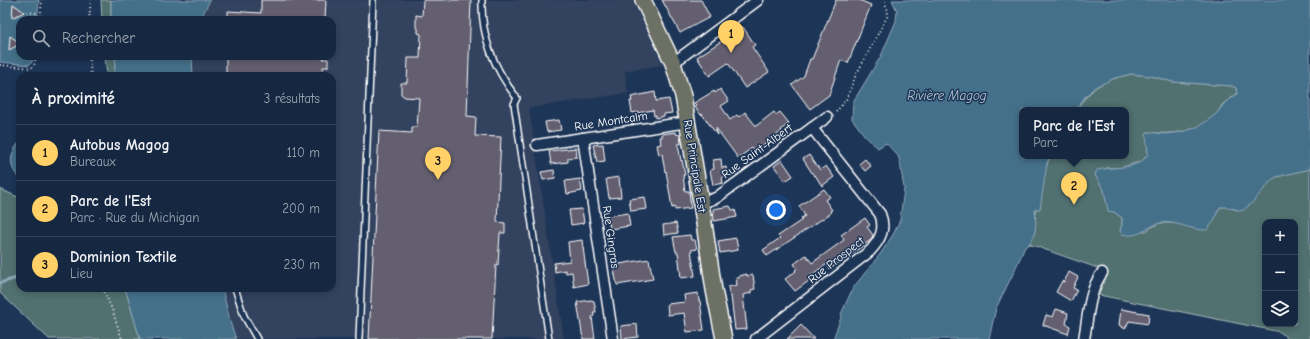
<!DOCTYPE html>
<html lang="fr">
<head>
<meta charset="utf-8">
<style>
	body { margin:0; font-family:"Comic Neue",sans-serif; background:#1f3048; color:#f1f3f6 }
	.controls { position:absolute; right:12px; bottom:12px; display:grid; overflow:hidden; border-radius:8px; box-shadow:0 2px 6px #0003 }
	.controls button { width:36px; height:36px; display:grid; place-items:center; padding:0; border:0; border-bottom:1px solid #35445a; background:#162841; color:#f1f3f6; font:20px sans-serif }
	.you { position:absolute; left:776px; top:210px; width:14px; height:14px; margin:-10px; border:3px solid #fff; border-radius:50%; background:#1a73e8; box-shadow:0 0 0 6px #1a73e833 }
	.badge { display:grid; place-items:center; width:26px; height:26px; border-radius:50%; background:#ffd166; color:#111; font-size:13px; font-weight:700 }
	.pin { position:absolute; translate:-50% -33px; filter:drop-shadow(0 1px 2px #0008) }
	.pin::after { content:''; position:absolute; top:21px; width:14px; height:12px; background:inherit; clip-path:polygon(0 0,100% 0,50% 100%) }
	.popup { position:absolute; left:1019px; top:107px; width:110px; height:52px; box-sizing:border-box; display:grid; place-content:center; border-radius:8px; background:#162841; filter:drop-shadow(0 1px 3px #0005); font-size:13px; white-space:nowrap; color:#9ea6b1 }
	.popup b { font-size:15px; color:#f1f3f6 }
	.popup::after { content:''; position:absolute; left:50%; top:100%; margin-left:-8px; border:8px solid transparent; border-top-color:#162841 }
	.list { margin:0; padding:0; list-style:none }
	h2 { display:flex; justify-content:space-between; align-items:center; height:52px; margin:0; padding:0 16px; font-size:17px }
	h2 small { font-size:13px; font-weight:400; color:#9ea6b1 }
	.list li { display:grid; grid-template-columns:26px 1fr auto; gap:12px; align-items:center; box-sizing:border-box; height:56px; padding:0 16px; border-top:1px solid #35445a }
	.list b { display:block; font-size:15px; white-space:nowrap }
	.list p { margin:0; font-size:13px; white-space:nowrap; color:#9ea6b1 }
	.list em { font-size:13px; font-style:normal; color:#9ea6b1 }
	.icon { flex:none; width:22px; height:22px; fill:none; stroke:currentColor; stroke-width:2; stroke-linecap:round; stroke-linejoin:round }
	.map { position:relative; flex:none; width:1310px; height:339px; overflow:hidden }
	.search { position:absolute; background:#162841; box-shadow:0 2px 6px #0003; left:16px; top:16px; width:320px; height:44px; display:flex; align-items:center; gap:10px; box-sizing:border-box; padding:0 14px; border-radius:12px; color:#9ea6b1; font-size:15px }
	.panel { position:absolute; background:#162841; box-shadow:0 2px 6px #0003; left:16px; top:72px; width:320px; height:220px; border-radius:12px }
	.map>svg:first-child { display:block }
	.built { fill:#32425e }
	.green { fill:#517070; stroke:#a8b8b8; fill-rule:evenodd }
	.water { fill:#44708a; stroke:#8fa9b9 }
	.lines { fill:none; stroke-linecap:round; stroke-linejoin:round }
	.stream { stroke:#8fa9b9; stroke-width:3 }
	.building { fill:#635f70; stroke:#fff }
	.lane-casing { stroke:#fff; stroke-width:8 }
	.street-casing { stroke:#fff; stroke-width:13 }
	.primary-casing { stroke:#fff; stroke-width:18 }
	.path { stroke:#fff; stroke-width:2; stroke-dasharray:1 3; stroke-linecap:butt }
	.lane { stroke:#1d3557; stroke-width:5 }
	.street { stroke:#1d3557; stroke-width:10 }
	.primary { stroke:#6c7065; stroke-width:15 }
	.labels { text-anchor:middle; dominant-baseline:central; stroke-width:3; stroke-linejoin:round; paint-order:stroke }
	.street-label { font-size:12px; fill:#fff; stroke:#1d3557 }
	.water-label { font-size:13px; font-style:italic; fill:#b4c6d0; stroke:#1d3557 }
</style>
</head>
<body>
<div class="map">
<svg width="1310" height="339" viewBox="0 0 1310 339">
	<rect width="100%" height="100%" fill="#1d3557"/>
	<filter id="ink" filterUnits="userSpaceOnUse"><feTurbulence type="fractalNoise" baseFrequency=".025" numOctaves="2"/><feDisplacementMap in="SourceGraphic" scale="8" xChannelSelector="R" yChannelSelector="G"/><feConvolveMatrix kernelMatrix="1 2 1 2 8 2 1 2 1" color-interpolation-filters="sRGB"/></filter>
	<g filter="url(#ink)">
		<!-- built -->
		<path class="built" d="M210 0H633L663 65 625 71 628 93 529 108 564 339H236L231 325 222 288H332V76H193L192 56H332V20H200Z"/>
		<!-- green -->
		<g class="green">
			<path d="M101 0H111V20H102Z"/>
			<path d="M105 56H116L114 76H107Z"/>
			<path d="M1131 74 1151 76 1173 82 1232 86 1236 88 1237 94C1232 97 1226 101 1222 105 1220 108 1219 111 1217 113 1199 133 1172 135 1147 132L1148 154 1142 161 1120 168H1107L1095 175 1104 190 1106 201 1114 212 1122 218V225L1120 231H1146L1159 223H1170L1180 224 1214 221C1219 204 1222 205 1237 210L1276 177 1310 169V339H1288L1280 332 1099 295 1106 271 1029 244C1039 228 1033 224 1036 208 1039 191 1044 172 1050 156H1126V110H1076C1093 86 1102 81 1131 74ZM1265 222H1295V324H1265Z"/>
			<path d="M0 189 20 198V288H125L140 339H49L0 293Z"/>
		</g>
		<!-- water -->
		<g class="water">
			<path d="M0 0H39L37 20H20V56H33L32 62 29 65 0 62Z"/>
			<path d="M111 0H210L200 20H111Z"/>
			<path d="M892 0H1310V169L1276 177 1271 181 1252 203 1242 211 1227 207H1220L1218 210 1214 221 1207 230C1191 231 1176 220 1160 223 1145 227 1139 239 1122 234L1120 231 1122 225V218L1114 212 1108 211 1104 190 1095 175 1097 170C1110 167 1131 169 1142 161 1144 160 1146 156 1148 154L1146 135 1147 132 1166 134 1182 132 1195 128 1207 121 1217 113 1223 105 1237 94 1236 88 1232 86 1173 82 1151 76 1131 74 1115 78 1095 87 1084 98 1076 110H1022V156H1050L1047 163 1040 209H1035C1036 222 1038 239 1025 247L1012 276 996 308 989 339H833L842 315 841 314 853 288 881 253 894 233 900 220 904 189 900 162 898 156 886 143 878 148 865 136 852 119 853 102 881 56 896 21 897 11Z"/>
			<path d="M116 56H192L193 76H114Z"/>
			<path d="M20 142V178C8 168 9 153 20 142Z"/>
			<path d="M125 288H222L231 325 236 339H140Z"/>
		</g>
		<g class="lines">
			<!-- stream -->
			<path class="stream" d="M0 283 20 277"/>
		</g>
		<!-- building -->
		<g class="building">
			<path d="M261 0H326L325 20H228V11L261 13Z"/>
			<path d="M423 0H471L467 116 476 117 475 136 501 137 497 222 505 223V233H500L498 265H496L492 339H369L379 131 412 133V127H417L419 98 405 97 401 94V83H407L408 58H420L421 34 418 33V28H416V15L422 16Z"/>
			<path d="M662 0H701L710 17 680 33Z"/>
			<path d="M836 0H859L871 5 848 63 841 60 829 95 810 109 792 85 804 76 810 59H812Z"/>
			<path d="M13 4 24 12 12 18Z"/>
			<path d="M743 27 755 45 752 47 769 72 745 88 728 63 709 76 697 57Z"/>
			<path d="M10 36 20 43V44L9 50Z"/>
			<path d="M226 56H324L323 59H328V67H323V76H226Z"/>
			<path d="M720 89 729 101 721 106 730 120 737 115 739 117 745 112 756 126 774 112 776 115 780 112 789 123 781 130 782 131 755 152 752 148 738 158 716 128 717 135 702 114 701 115 695 107 697 106 694 103 714 91 715 93Z"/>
			<path d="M655 92 656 101 669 99 672 113 664 114V116L656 118V115L654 116 653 110 637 113V112L632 113 630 101H632L631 97Z"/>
			<path d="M559 120 561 130 547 132 545 122Z"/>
			<path d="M676 132V134L680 135 681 144H678L681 161 682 160 685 175H683L685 191H689L691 208 675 210V207L672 208 666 171 665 172 662 154 659 155 657 145 661 144 660 137H662V134Z"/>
			<path d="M603 144 605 161 597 162 593 145Z"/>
			<path d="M576 148 577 157 568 158V162L551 164 549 151Z"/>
			<path d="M809 155 820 170 826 166 834 177 822 186 815 175 814 176 803 159Z"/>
			<path d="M721 159 722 168 726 167 727 176 722 177 723 183 713 185 710 170 714 169 713 160Z"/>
			<path d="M865 159 871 166 865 171 859 164Z"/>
			<path d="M782 160 793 176 785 181 774 166Z"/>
			<path d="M554 170 555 178 543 180 541 172Z"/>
			<path d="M619 177 621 197 609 198 606 179Z"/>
			<path d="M580 179 582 191 567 194 565 181Z"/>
			<path d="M824 189 830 197 825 200 832 210 830 211 831 213 767 256 763 250 780 238 778 236 802 220 801 218 805 216 799 206Z"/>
			<path d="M645 197 647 209 631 211 629 199Z"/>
			<path d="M730 206 732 210H735L737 217 714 221 713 209Z"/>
			<path d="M582 209 584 223 571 225 569 210Z"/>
			<path d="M628 213 630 226 610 229 608 216Z"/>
			<path d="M865 218 870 225 867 227 873 235 871 240 830 269 827 264 811 275 813 278 795 291 785 279 796 271 795 270 797 268 794 264 806 255 812 263 844 240 841 235Z"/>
			<path d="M676 223 678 233 664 235 663 225Z"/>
			<path d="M690 235 691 240H695L697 249 691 250 695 276 681 278 678 252H676L673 237Z"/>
			<path d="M736 238 738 250 720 253 718 241Z"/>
			<path d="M582 240 588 284 574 287 572 272 566 273 565 270 555 272 554 263 570 261 568 242Z"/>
			<path d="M649 259 653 279 617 285 613 265Z"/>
			<path d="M1069 272 1078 277 1073 288 1077 290 1071 301 1056 292 1062 281 1064 282Z"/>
			<path d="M747 274V276L753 275 755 289 751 290V293L743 295 747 329 735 330 731 296 730 297 728 287 737 285 736 278H739V276Z"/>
			<path d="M698 293 699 301H700L704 330 687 332 684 313 668 315 667 304 685 302 684 295Z"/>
			<path d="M591 300 594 301 596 312H593L594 316 592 317 595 339H583L577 302Z"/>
			<path d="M1056 309 1068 313 1066 324 1070 326 1068 334 1043 325 1046 315 1053 317Z"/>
			<path d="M1121 309 1149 314 1148 324 1129 321 1125 329 1119 325Z"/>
			<path d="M637 324 638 337 622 339 621 326Z"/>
			<path d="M801 325 814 339H787Z"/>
		</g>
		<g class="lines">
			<!-- lane casing -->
			<g class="lane-casing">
				<g id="lane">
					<path d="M482 0C481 36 495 70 517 98L514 104 549 339"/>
					<path d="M235 288 244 316 257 339"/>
					<path d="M359 339 373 0"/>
				</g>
			</g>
			<!-- street casing -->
			<g class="street-casing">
				<g id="street">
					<path d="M673 63 758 0"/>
					<path d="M583 138 613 339"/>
					<path d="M537 145 688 122"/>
					<path d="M701 203 716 198 827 117"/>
					<path d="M756 339 870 251C880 240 886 229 880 214L812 128"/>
					<path d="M1084 339C1088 318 1089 290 1102 273"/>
				</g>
			</g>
			<!-- primary casing -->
			<g class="primary-casing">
				<path id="primary" d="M643 0 673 63 683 96 701 203 714 290 724 339"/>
			</g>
			<!-- path -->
			<g class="path">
				<path d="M23 12 37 13"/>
				<path d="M40 20 42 0"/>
				<path d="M89 20 91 0"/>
				<path d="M19 44H20"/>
				<path d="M89 56 91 76"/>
				<path d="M0 65 31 68 34 66 36 56"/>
				<path d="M836 112 846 100 855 77 887 17 888 11 884 0"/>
				<path d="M103 288 113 312 122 339"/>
			</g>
			<!-- lane -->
			<use href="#lane" class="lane"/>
			<!-- street -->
			<use href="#street" class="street"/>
			<!-- primary -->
			<use href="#primary" class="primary"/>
		</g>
	</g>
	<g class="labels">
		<!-- street labels -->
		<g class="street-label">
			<text transform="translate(611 121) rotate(-9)">Rue Montcalm</text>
			<text transform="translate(757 151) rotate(-36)">Rue Saint-Albert</text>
			<text transform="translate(695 166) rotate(81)">Rue Principale Est</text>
			<text transform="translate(611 237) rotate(82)">Rue Gingras</text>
			<text transform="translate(836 260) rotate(-38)">Rue Prospect</text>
		</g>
		<!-- water labels -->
		<g class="water-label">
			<text x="947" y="95">Rivière Magog</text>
		</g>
	</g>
</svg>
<div class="controls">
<button>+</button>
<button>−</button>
<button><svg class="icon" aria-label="layers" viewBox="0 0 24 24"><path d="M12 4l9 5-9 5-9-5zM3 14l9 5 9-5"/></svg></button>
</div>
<div class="you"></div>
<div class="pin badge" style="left:731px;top:53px">1</div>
<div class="pin badge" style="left:1074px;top:205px">2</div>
<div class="popup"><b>Parc de l'Est</b>Parc</div>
<div class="pin badge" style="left:438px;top:180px">3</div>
<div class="search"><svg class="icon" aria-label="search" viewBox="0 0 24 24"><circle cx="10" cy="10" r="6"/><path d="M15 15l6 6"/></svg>Rechercher</div>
<section class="panel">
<h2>À proximité<small>3 résultats</small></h2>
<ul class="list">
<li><span class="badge">1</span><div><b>Autobus Magog</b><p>Bureaux</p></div><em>110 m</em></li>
<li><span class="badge">2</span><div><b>Parc de l'Est</b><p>Parc · Rue du Michigan</p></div><em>200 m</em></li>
<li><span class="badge">3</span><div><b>Dominion Textile</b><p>Lieu</p></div><em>230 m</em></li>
</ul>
</section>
</div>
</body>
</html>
